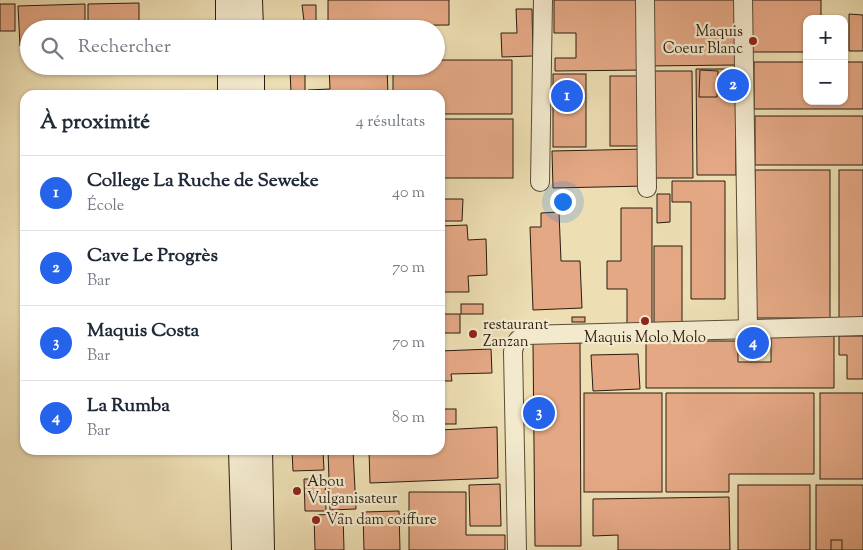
<!DOCTYPE html>
<html lang="fr">
<head>
<meta charset="utf-8">
<style>
	body { margin:0; font-family:"Sorts Mill Goudy",serif; background:#f2f2f3; color:#1f2937 }
	.controls { position:absolute; right:15px; top:15px; display:grid; overflow:hidden; border-radius:10px; box-shadow:0 1px 4px #0004 }
	.controls button { width:45px; height:45px; display:grid; place-items:center; padding:0; border:0; border-bottom:1px solid #e0e1e3; background:#fff; color:#1f2937; font:25px sans-serif }
	.you { position:absolute; left:562px; top:201px; width:18px; height:18px; margin:-12px; border:4px solid #fff; border-radius:50%; background:#1a73e8; box-shadow:0 0 0 8px #1a73e833 }
	.badge { display:grid; place-items:center; width:32px; height:32px; border-radius:50%; background:#2563eb; color:#fff; font-size:16px; font-weight:700 }
	.pin { position:absolute; translate:-50% -50%; border:2px solid #fff; box-shadow:0 1px 5px #0006 }
	.list { margin:0; padding:0; list-style:none }
	h2 { display:flex; justify-content:space-between; align-items:center; height:65px; margin:0; padding:0 20px; font-size:21px }
	h2 small { font-size:16px; font-weight:400; color:#747a83 }
	.list li { display:grid; grid-template-columns:32px 1fr auto; gap:15px; align-items:center; box-sizing:border-box; height:75px; padding:0 20px; border-top:1px solid #e0e1e3 }
	.list b { display:block; font-size:19px; white-space:nowrap }
	.list p { margin:0; font-size:16px; white-space:nowrap; color:#747a83 }
	.list em { font-size:16px; font-style:normal; color:#747a83 }
	.icon { flex:none; width:28px; height:28px; fill:none; stroke:currentColor; stroke-width:2; stroke-linecap:round; stroke-linejoin:round }
	.map { position:relative; flex:none; width:863px; height:550px; overflow:hidden }
	.search { position:absolute; background:#fff; box-shadow:0 1px 4px #0004; left:20px; top:20px; width:425px; height:55px; display:flex; align-items:center; gap:12px; box-sizing:border-box; padding:0 18px; border-radius:28px; color:#747a83; font-size:19px }
	.panel { position:absolute; background:#fff; box-shadow:0 1px 4px #0004; left:20px; top:90px; width:425px; height:365px; border-radius:15px }
	.map>svg:first-child { display:block }
	.building { fill:#e4a885; stroke:#291c0f }
	.lines { fill:none; stroke-linecap:round; stroke-linejoin:round }
	.street-casing { stroke:#5a4c38; stroke-width:20 }
	.secondary-casing { stroke:#291c0f; stroke-width:26 }
	.street { stroke:#f3eace; stroke-width:18 }
	.secondary { stroke:#f3eace; stroke-width:24 }
	.poi-dot { fill:#8f2418; stroke:#f3eace; stroke-width:2 }
	.labels { text-anchor:middle; dominant-baseline:central; stroke-width:4.5; stroke-linejoin:round; paint-order:stroke }
	.poi-label { font-size:15px; fill:#291c0f; stroke:#f3eace; text-anchor:start }
</style>
</head>
<body>
<div class="map">
<svg width="863" height="550" viewBox="0 0 863 550">
	<rect width="100%" height="100%" fill="#eddeb3"/>
	<filter id="stains"><feTurbulence type="fractalNoise" baseFrequency=".004" numOctaves="4"/><feColorMatrix values="0 0 0 0 .2 0 0 0 0 .09 0 0 0 0 .02 0 0 0 .5 -.17"/></filter>
	<radialGradient id="worn" r=".72"><stop offset=".6" stop-color="#630" stop-opacity="0"/><stop offset="1" stop-color="#630" stop-opacity=".3"/></radialGradient>
	<!-- building -->
	<g class="building">
		<path d="M328 0H449V25L328 26Z"/>
		<path d="M554 0H644V70L555 71V58H576V33H554Z"/>
		<path d="M646 0H736V65L647 66Z"/>
		<path d="M751 0H821V19H807V52H751Z"/>
		<path d="M139 3V29H88V4Z"/>
		<rect x="0" y="4" width="15" height="27"/>
		<path d="M85 4V29H29V46H20L18 6Z"/>
		<path d="M302 5H316V29H305Z"/>
		<path d="M516 9H532L533 56 502 57 501 33H517Z"/>
		<path d="M849 14 863 15V51H849Z"/>
		<path d="M436 60H512V114H440V95H393V66H436Z"/>
		<path d="M754 62H807V101H844V62H863V109H754Z"/>
		<path d="M329 66H387L388 95H308V90L330 89Z"/>
		<path d="M696 69H735L736 175H697Z"/>
		<path d="M700 70 718 71 717 97H699Z"/>
		<path d="M290 71H305V92H291Z"/>
		<path d="M649 71H692L693 178H650Z"/>
		<rect x="553" y="74" width="33" height="73"/>
		<rect x="610" y="76" width="32" height="70"/>
		<rect x="755" y="116" width="108" height="49"/>
		<rect x="440" y="119" width="73" height="59"/>
		<path d="M646 149 647 186 553 188 552 151Z"/>
		<rect x="755" y="170" width="75" height="148"/>
		<rect x="839" y="170" width="24" height="148"/>
		<path d="M672 181H725V299H691V202H672Z"/>
		<path d="M657 194H670V222L657 223Z"/>
		<path d="M440 199H463L462 221H440Z"/>
		<path d="M621 208H652V324H627V289H607V261H621Z"/>
		<path d="M559 212 561 261H580L582 308 533 310 530 227H541V213Z"/>
		<path d="M467 225 468 240 486 239 487 275 468 276 469 292H440V226Z"/>
		<rect x="654" y="246" width="28" height="78"/>
		<rect x="461" y="304" width="22" height="10"/>
		<rect x="440" y="314" width="20" height="19"/>
		<rect x="572" y="317" width="13" height="5"/>
		<path d="M771 335H834V388H646V341H738V362H771Z"/>
		<path d="M839 336H863V379H847V355H839Z"/>
		<rect x="745" y="337" width="17" height="15"/>
		<path d="M533 343H580L581 546H535Z"/>
		<path d="M491 349 492 373 451 374 452 381H441L440 351Z"/>
		<path d="M638 354 640 389 593 391 591 355Z"/>
		<rect x="584" y="393" width="78" height="99"/>
		<path d="M666 393H814V474H729V492H666Z"/>
		<rect x="820" y="393" width="43" height="86"/>
		<rect x="441" y="409" width="15" height="15"/>
		<path d="M497 427 498 478 370 483 369 450H440V430Z"/>
		<path d="M292 450H323L324 470 293 471Z"/>
		<path d="M328 450H353L356 509 330 510Z"/>
		<path d="M304 479H325L326 511H305Z"/>
		<path d="M500 484 501 526H470L469 485Z"/>
		<rect x="738" y="485" width="72" height="65"/>
		<rect x="816" y="485" width="47" height="65"/>
		<path d="M409 492H466V535H505V550H409Z"/>
		<path d="M729 497 730 550H618V535L593 536V499Z"/>
		<path d="M399 511 400 550H364L363 512Z"/>
		<path d="M343 514 344 550H315L314 515Z"/>
		<rect x="831" y="540" width="11" height="10"/>
	</g>
	<g class="lines">
		<!-- street casing -->
		<g class="street-casing">
			<g id="street">
				<path d="M645 0 647 188"/>
				<path d="M743 0 748 329"/>
				<path d="M540 182 543 0"/>
				<path d="M517 550 513 352C514 344 517 339 525 335L863 326"/>
			</g>
		</g>
		<!-- secondary casing -->
		<g class="secondary-casing">
			<g id="secondary">
				<path d="M228 0V29"/>
				<path d="M250 0 251 29"/>
				<path d="M230 66V95"/>
				<path d="M252 66V95"/>
				<path d="M241 450 244 550"/>
				<path d="M260 450 262 550"/>
			</g>
		</g>
		<!-- street -->
		<use href="#street" class="street"/>
		<!-- secondary -->
		<use href="#secondary" class="secondary"/>
	</g>
	<!-- markers -->
	<g class="poi-dot">
		<circle cx="753" cy="41" r="5"/>
		<circle cx="645" cy="321" r="5"/>
		<circle cx="473" cy="334" r="5"/>
		<circle cx="297" cy="491" r="5"/>
		<circle cx="316" cy="520" r="5"/>
	</g>
	<g class="labels">
		<!-- poi labels -->
		<g class="poi-label">
			<text x="743" y="32" text-anchor="end">Maquis<tspan x="743" dy="17">Coeur Blanc</tspan></text>
			<text x="483" y="325">restaurant<tspan x="483" dy="17">Zanzan</tspan></text>
			<text x="645" y="338" text-anchor="middle">Maquis Molo Molo</text>
			<text x="307" y="482">Abou<tspan x="307" dy="17">Vulganisateur</tspan></text>
			<text x="326" y="520">Van dam coiffure</text>
		</g>
	</g>
	<rect width="100%" height="100%" filter="url(#stains)"/>
	<rect width="100%" height="100%" fill="url(#worn)"/>
</svg>
<div class="controls">
<button>+</button>
<button>−</button>
</div>
<div class="you"></div>
<div class="pin badge" style="left:567px;top:96px">1</div>
<div class="pin badge" style="left:733px;top:85px">2</div>
<div class="pin badge" style="left:539px;top:413px">3</div>
<div class="pin badge" style="left:753px;top:343px">4</div>
<div class="search"><svg class="icon" aria-label="search" viewBox="0 0 24 24"><circle cx="10" cy="10" r="6"/><path d="M15 15l6 6"/></svg>Rechercher</div>
<section class="panel">
<h2>À proximité<small>4 résultats</small></h2>
<ul class="list">
<li><span class="badge">1</span><div><b>College La Ruche de Seweke</b><p>École</p></div><em>40 m</em></li>
<li><span class="badge">2</span><div><b>Cave Le Progrès</b><p>Bar</p></div><em>70 m</em></li>
<li><span class="badge">3</span><div><b>Maquis Costa</b><p>Bar</p></div><em>70 m</em></li>
<li><span class="badge">4</span><div><b>La Rumba</b><p>Bar</p></div><em>80 m</em></li>
</ul>
</section>
</div>
</body>
</html>
